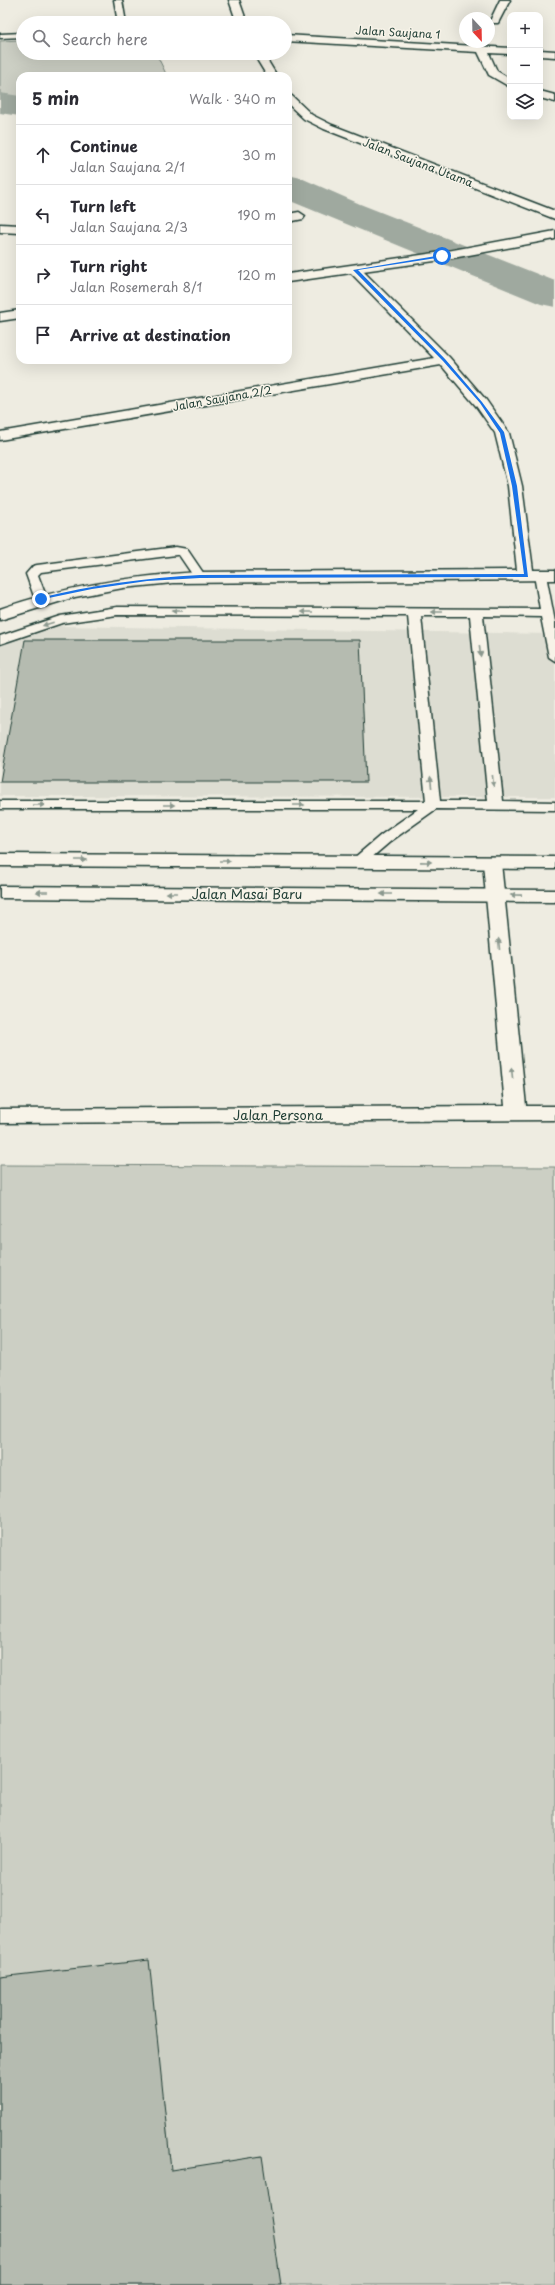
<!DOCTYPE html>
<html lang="en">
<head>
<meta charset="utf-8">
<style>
	body { margin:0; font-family:"Playpen Sans",sans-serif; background:#f2f2f3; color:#2b2b33 }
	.controls { position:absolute; right:12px; top:12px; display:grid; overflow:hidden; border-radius:8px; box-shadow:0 4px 16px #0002 }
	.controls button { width:36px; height:36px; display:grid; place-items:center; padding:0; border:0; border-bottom:1px solid #e1e1e2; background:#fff; color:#2b2b33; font:20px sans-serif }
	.compass { position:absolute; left:459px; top:12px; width:36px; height:36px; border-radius:50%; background:#fff; box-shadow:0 4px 16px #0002; rotate:158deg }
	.stop { position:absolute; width:12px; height:12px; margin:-9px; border:3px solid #1a73e8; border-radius:50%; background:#fff }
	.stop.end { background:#1a73e8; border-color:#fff; box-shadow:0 1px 4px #0008 }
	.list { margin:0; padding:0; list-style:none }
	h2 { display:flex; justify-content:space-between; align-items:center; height:52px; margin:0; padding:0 16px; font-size:17px }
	h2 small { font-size:13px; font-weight:400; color:#7c7c81 }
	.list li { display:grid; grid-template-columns:26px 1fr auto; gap:12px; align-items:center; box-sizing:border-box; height:60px; padding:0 16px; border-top:1px solid #e1e1e2 }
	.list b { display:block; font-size:15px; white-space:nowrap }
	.list p { margin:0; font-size:13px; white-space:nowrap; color:#7c7c81 }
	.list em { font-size:13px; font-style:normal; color:#7c7c81 }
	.icon { flex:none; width:22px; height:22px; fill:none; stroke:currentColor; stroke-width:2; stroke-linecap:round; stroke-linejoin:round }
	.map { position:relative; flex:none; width:555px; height:2285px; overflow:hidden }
	.search { position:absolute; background:#fff; box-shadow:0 4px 16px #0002; left:16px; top:16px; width:276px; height:44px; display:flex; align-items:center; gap:10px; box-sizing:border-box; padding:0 14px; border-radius:22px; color:#7c7c81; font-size:15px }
	.panel { position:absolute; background:#fff; box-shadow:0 4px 16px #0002; left:16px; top:72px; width:276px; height:292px; border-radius:12px }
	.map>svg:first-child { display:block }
	.built { fill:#ddddd2 }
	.green { fill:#cccfc4; stroke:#76867c }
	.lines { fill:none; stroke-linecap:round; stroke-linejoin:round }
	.river { fill:#9fa99f; fill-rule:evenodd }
	.building { fill:#b5bbb0; stroke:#1f3d34 }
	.service-casing { stroke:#1f3d34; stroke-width:3 }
	.minor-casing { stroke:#1f3d34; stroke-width:3 }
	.primary-casing { stroke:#1f3d34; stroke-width:3 }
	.service { fill:#f7f3e8; fill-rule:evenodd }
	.minor { fill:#f7f3e8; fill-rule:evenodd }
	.primary { fill:#f7f3e8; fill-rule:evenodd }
	.oneway { fill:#8b988e }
	.route { fill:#1a73e8 }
	.labels { text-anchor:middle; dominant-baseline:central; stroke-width:3; stroke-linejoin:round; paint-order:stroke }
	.far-street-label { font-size:11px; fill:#1f3d34; stroke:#f7f3e8 }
	.street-label { font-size:13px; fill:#1f3d34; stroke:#f7f3e8 }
</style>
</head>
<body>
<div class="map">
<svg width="555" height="2285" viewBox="0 0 555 2285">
	<rect width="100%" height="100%" fill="#eeece1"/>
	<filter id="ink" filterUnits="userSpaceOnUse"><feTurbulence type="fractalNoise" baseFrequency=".025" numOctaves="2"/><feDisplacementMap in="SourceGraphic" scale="8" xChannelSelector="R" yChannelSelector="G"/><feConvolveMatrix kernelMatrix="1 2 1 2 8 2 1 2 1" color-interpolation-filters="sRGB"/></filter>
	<g filter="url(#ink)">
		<!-- built -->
		<path class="built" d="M58 626 555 634V797L0 796V645L11 640Z"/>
		<!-- green -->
		<g class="green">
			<path d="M23 40V53H156L167 76H20V100L0 96V41Z"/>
			<path d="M0 1165 555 1167V2285H0Z"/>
		</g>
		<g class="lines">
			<!-- river -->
			<g class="river">
				<path d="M0 93 20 96V116L0 113Z"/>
				<path d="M288 175 301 178 360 204 555 281V307L541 304 288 200Z"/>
			</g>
		</g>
		<!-- building -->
		<g class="building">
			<path d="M25 640H360L366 782H0Z"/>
			<path d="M149 1960 171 2170 262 2156 281 2285H0V1977Z"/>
		</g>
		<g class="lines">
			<!-- service casing -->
			<g class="service-casing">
				<g id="service">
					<path d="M114 0H122L126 23H118Z"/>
					<path d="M23 33V37L0 38V34Z"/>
					<path d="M176 547 187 549 206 577 204 580H196L179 555H176L41 572 38 575 47 599 41 603 35 599 26 574 33 566 37 565Z"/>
					<path d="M540 571 546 575 555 622V661L549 657 541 617 483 616 503 801 555 802V810L436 809 391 841 364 864H354L352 861 354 858 381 835 418 809H0V801H426L408 616 117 615 62 623 0 644V636L60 616 117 607 540 609 534 575ZM421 616H470L488 801H440Z"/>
				</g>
			</g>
			<!-- minor casing -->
			<g class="minor-casing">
				<g id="minor">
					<path d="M229 0H239L247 23H237Z"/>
					<path d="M500 0H510L498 23H492L490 21Z"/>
					<path d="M285 35 510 48V54L489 53 497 71 510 79V87L489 75 478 52 285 41Z"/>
					<path d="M540 50 555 51V57L540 56Z"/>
					<path d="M253 53H263L277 76H267Z"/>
					<path d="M540 91 555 95V102L540 98Z"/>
					<path d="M288 95 292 96 312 115 332 125 555 211V219L324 129 304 119 288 104Z"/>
					<path d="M299 212 305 216 303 219 288 222V214Z"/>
					<path d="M0 224 20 225V233L0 232Z"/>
					<path d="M555 231V239L442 260 363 271 449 357 486 400 509 433 522 486 533 570H555V580L173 583 123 588 75 597 0 620V609C65 586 131 576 200 572L517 570 508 486 495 433 476 406 441 365 0 440V432L434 358 351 273 288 282V274L442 252Z"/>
					<path d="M20 310V318L0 321V313Z"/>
					<path d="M492 857 499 859 501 863 526 1106H555V1120L0 1123V1109L505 1106 483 863 485 859Z"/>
				</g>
			</g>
			<!-- primary casing -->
			<g class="primary-casing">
				<g id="primary">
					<path d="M0 854 555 857V869L0 866Z"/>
					<path d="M0 886 555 890V902L0 898Z"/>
				</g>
			</g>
			<!-- service -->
			<use href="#service" class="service"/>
			<!-- minor -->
			<use href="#minor" class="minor"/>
			<!-- primary -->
			<use href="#primary" class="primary"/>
		</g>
		<!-- one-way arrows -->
		<defs><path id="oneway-solid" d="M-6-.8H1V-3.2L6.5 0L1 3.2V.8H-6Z"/></defs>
		<g class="oneway">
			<use href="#oneway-solid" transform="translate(177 611) rotate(-180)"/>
			<use href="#oneway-solid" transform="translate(307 612) rotate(-180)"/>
			<use href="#oneway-solid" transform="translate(437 612) rotate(-180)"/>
			<use href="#oneway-solid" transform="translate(48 624) rotate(163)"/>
			<use href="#oneway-solid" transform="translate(480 651) rotate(84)"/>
			<use href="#oneway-solid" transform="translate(493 781) rotate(84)"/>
			<use href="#oneway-solid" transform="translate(431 782) rotate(-96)"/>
			<use href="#oneway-solid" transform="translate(39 805)"/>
			<use href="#oneway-solid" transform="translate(169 805)"/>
			<use href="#oneway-solid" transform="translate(299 805)"/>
			<use href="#oneway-solid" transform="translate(81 860)"/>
			<use href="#oneway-solid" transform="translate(225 861)"/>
			<use href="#oneway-solid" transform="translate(426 862) rotate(1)"/>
			<use href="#oneway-solid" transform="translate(42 892) rotate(-180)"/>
			<use href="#oneway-solid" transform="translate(172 893) rotate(-180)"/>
			<use href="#oneway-solid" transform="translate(386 894) rotate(-180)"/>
			<use href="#oneway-solid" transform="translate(516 895) rotate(-179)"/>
			<use href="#oneway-solid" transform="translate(499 944) rotate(-95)"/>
			<use href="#oneway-solid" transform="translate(512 1073) rotate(-96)"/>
		</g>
	</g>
	<!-- route -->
	<path class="route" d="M442 255 443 257 358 270 445 359 482 402 504 432 517 486 528 577 200 578 147 581 92 589 39 600V598C93 585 145 578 200 575L524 574 512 486 500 433 480 403 443 361 353 270Z"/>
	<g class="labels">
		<!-- far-street labels -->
		<g class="far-street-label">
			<text transform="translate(398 32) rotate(3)">Jalan Saujana 1</text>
			<text transform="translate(418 162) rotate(21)">Jalan Saujana Utama</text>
			<text transform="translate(222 398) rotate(-10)">Jalan Saujana 2/2</text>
		</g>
		<!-- street labels -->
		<g class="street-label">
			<text x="247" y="893">Jalan Masai Baru</text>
			<text x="278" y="1114">Jalan Persona</text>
		</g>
	</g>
</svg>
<div class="controls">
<button>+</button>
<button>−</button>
<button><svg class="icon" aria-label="layers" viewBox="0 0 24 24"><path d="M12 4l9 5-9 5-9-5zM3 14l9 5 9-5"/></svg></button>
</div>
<svg class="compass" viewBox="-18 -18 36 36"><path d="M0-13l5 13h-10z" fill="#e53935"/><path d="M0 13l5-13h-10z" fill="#7c7c81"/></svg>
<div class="stop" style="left:442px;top:256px"></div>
<div class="stop end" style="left:41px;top:599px"></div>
<div class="search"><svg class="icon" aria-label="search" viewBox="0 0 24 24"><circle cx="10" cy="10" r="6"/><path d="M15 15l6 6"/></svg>Search here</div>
<section class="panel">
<h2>5 min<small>Walk · 340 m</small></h2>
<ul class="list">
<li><svg class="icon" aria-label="ahead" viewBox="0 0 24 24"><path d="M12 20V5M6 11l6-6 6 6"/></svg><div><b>Continue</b><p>Jalan Saujana 2/1</p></div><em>30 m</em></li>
<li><svg class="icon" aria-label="left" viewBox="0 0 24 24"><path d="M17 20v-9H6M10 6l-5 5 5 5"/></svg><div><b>Turn left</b><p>Jalan Saujana 2/3</p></div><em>190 m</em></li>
<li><svg class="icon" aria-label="right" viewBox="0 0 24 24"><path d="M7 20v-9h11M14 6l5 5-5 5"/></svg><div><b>Turn right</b><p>Jalan Rosemerah 8/1</p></div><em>120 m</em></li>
<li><svg class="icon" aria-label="arrive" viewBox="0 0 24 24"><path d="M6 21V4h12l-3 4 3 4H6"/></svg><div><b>Arrive at destination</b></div></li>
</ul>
</section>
</div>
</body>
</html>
